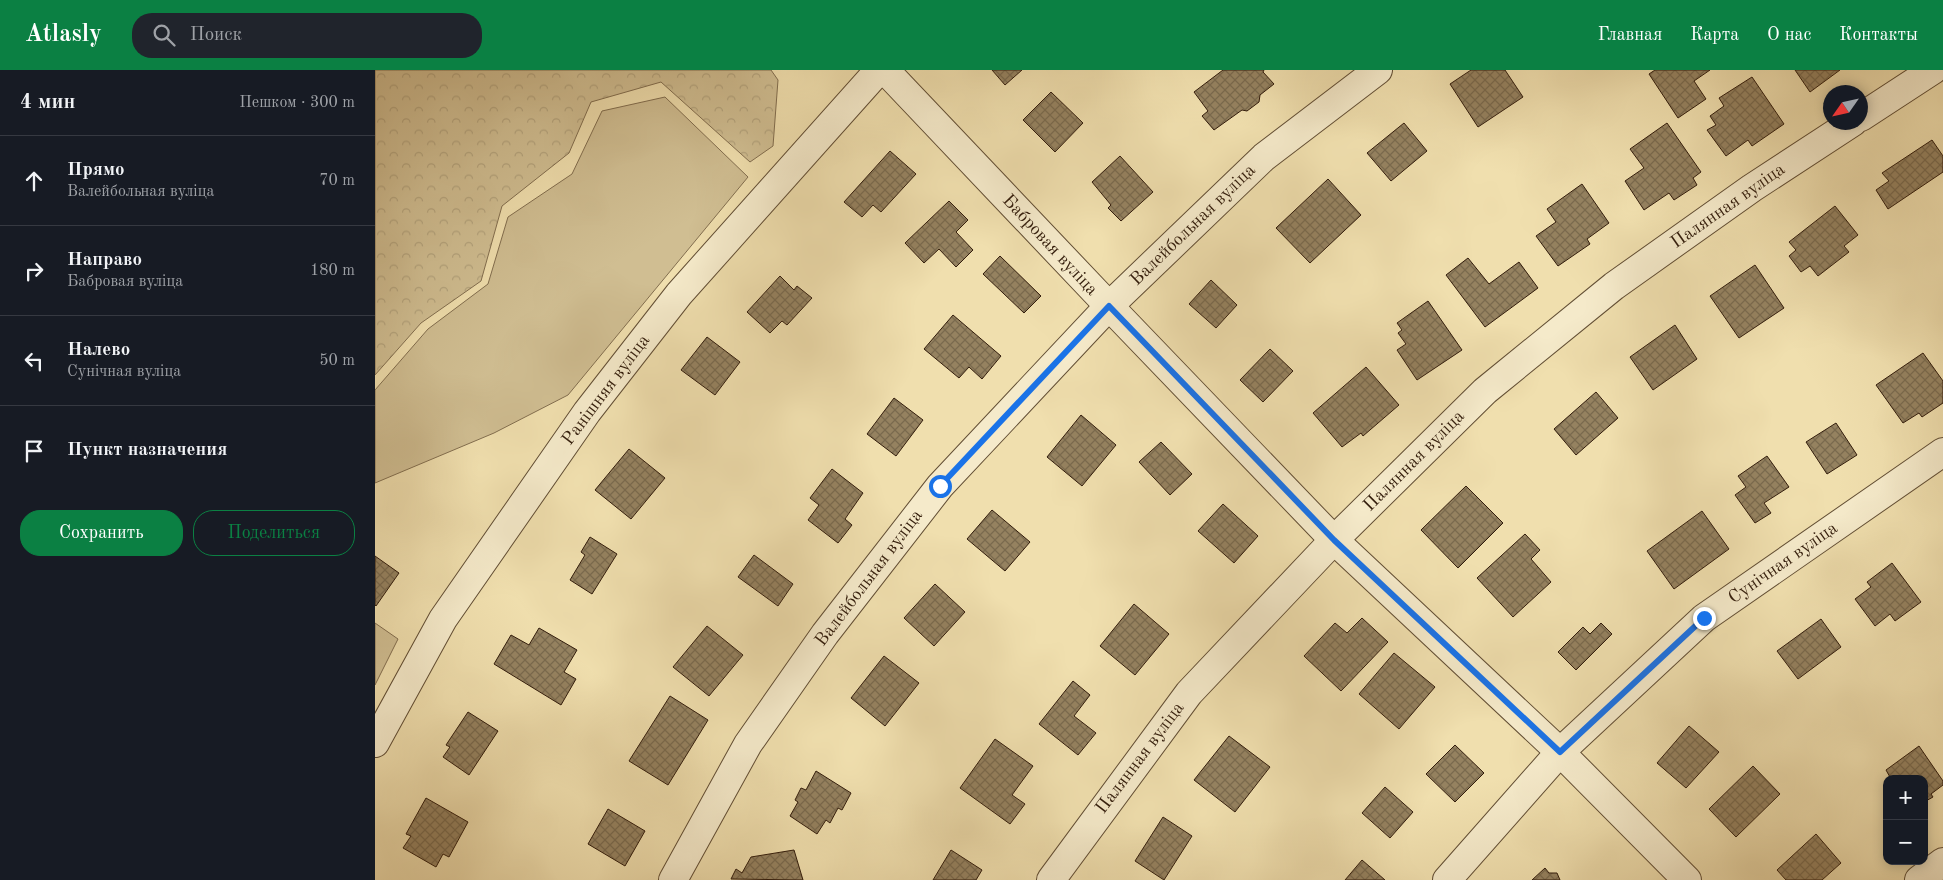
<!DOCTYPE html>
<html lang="ru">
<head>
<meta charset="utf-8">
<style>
	body { margin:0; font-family:"Old Standard TT",serif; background:#20242c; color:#f1f3f6 }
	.controls { position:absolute; right:15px; bottom:15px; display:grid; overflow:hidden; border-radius:10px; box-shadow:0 2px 12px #0003 }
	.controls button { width:45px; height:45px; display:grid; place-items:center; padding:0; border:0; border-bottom:1px solid #363941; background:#171b24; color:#f1f3f6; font:25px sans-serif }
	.compass { position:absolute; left:1448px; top:15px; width:45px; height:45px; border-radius:50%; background:#171b24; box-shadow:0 2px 12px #0003; rotate:236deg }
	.stop { position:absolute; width:15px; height:15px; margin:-11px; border:4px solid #1a73e8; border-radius:50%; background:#fff }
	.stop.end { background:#1a73e8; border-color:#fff; box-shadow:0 1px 5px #0008 }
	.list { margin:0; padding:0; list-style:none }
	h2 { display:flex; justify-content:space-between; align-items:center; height:65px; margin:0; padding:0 20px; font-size:21px }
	h2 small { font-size:16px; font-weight:400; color:#9ea1a6 }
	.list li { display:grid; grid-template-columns:32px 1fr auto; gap:15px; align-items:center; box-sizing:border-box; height:90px; padding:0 20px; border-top:1px solid #363941 }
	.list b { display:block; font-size:19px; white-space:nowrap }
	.list p { margin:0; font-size:16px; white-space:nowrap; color:#9ea1a6 }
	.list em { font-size:16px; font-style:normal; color:#9ea1a6 }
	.actions { display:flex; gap:10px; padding:15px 20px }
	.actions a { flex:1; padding:11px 0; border:1px solid #0b8043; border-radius:20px; text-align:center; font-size:18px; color:#0b8043 }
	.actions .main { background:#0b8043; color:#fff }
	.icon { flex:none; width:28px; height:28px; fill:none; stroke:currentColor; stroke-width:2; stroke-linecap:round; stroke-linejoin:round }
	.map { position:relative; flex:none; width:1568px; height:810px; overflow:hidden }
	header { display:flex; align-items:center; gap:30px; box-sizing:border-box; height:70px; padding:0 25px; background:#0b8043; color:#fff }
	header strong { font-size:24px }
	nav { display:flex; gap:28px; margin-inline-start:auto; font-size:18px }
	.search { width:350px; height:45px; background:#20242c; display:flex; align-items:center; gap:12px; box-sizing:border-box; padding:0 18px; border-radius:20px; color:#9ea1a6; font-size:19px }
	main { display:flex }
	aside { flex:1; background:#171b24 }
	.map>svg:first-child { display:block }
	.grass { fill:#d0be92; stroke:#826e4f }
	.forest { fill:url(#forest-crowns); stroke:#826e4f }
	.building { fill:url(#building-cross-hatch); stroke:#331d0c }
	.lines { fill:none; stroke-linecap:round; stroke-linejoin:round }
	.minor-casing { stroke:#624e34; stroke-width:30 }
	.minor { stroke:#f5eaca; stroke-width:28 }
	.route { stroke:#1a73e8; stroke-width:6 }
	.labels { text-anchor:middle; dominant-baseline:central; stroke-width:4.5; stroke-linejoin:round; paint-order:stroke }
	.street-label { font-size:18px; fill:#331d0c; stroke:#f5eaca }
</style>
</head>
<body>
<header>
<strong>Atlasly</strong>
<div class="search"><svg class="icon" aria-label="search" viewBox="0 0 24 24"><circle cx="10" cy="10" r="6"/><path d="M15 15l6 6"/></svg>Поиск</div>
<nav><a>Главная</a><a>Карта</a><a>О нас</a><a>Контакты</a></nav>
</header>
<main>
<aside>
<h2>4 мин<small>Пешком · 300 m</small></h2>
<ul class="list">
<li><svg class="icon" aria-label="ahead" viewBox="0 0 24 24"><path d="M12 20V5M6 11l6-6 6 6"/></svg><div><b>Прямо</b><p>Валейбольная вуліца</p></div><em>70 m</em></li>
<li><svg class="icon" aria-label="right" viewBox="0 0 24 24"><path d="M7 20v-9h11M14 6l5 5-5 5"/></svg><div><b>Направо</b><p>Бабровая вуліца</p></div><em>180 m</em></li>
<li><svg class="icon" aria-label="left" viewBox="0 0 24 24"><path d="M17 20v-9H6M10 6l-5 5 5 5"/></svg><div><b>Налево</b><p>Сунічная вуліца</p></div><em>50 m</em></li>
<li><svg class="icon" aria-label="arrive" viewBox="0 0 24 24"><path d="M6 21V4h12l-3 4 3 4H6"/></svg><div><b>Пункт назначения</b></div></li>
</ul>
<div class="actions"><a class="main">Сохранить</a><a>Поделиться</a></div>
</aside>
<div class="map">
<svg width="1568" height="810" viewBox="0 0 1568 810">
	<defs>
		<pattern id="forest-crowns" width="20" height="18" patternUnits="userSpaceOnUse" patternTransform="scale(1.25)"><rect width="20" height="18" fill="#d0be92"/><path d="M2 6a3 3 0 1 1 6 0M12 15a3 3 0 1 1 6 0" fill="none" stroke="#b3a37d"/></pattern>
		<pattern id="building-cross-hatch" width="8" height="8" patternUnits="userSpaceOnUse" patternTransform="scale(1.25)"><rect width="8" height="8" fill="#958260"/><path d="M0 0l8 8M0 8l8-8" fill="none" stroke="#7a6a4e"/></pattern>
	</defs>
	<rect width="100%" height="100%" fill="#f0dfae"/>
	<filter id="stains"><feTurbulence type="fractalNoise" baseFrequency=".004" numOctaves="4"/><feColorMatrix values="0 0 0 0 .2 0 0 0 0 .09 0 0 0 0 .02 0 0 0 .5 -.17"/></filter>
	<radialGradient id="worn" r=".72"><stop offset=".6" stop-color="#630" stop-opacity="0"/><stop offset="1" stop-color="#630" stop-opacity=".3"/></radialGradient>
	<!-- grass -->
	<g class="grass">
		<path d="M290 27 373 107 193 325 119 363 0 413V320L53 259 113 214 133 147 197 104 227 41Z"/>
		<path d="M0 553 23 569 0 615Z"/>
	</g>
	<!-- forest -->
	<path class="forest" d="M0 0H396L403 10 398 76 375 92 286 12 216 32 194 83 127 136 106 211 46 253 0 305Z"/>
	<!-- building -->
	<g class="building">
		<path d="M617 0H647L630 15Z"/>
		<path d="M848 0H889L888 2 899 14 885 25 884 32 872 41 867 40 839 60 827 46 833 41 819 22Z"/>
		<path d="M1096 0H1130L1148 27 1103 57 1075 14Z"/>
		<path d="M1280 0H1335L1319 11 1331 29 1303 48 1274 4Z"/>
		<path d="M1420 0H1465L1435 22Z"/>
		<path d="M1377 7 1409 54 1377 76 1373 70 1351 86 1332 60 1341 55 1335 46 1349 36 1344 28Z"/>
		<path d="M676 22 708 53 680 82 648 50Z"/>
		<path d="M1029 53 1052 81 1016 111 992 83Z"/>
		<path d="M1292 53 1326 102 1318 108 1322 115 1299 130 1294 123 1269 140 1250 111 1269 98 1255 79Z"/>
		<path d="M1557 70 1568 86V102L1513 139 1501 120 1514 111 1507 103Z"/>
		<path d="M515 81 541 104 506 142 498 135 487 147 469 132Z"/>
		<path d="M745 86 778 122 746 151 733 138 736 135 717 112Z"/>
		<path d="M953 109 986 145 935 193 901 158Z"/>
		<path d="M1207 114 1234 153 1212 169 1215 174 1183 196 1161 166 1181 152 1172 139Z"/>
		<path d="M574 131 593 150 581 162 598 180 581 197 564 179 549 193 530 173Z"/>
		<path d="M1460 136 1483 165 1469 176 1474 182 1443 206 1435 196 1426 202 1414 186 1421 180 1414 172Z"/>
		<path d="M625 186 666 226 649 243 608 204Z"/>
		<path d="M1093 188 1114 214 1144 192 1163 218 1110 257 1071 205Z"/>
		<path d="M1380 195 1409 238 1364 268 1335 226Z"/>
		<path d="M405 206 419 220 422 216 437 228 412 255 407 251 395 263 372 242Z"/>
		<path d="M836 210 862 235 841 258 814 234Z"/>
		<path d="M1053 231 1087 280 1042 310 1022 280 1031 274 1023 263 1027 260 1022 253Z"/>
		<path d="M578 245 626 286 607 309 594 297 584 308 549 279Z"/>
		<path d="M1300 255 1322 289 1278 320 1255 287Z"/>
		<path d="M332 267 365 292 340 325 306 300Z"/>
		<path d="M895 279 918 301 888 332 865 310Z"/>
		<path d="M1548 283 1568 311V333L1547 347 1544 343 1528 353 1501 315Z"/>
		<path d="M991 297 1024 335 988 366 986 363 967 377 938 343Z"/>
		<path d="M1221 322 1243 348 1201 385 1179 359Z"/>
		<path d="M519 328 548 350 521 386 492 364Z"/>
		<path d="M706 345 741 375 707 416 672 387Z"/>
		<path d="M1461 353 1482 385 1452 404 1431 372Z"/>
		<path d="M786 372 817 404 795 425 764 392Z"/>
		<path d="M254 379 290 408 256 449 220 420Z"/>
		<path d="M1392 386 1414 417 1389 433 1396 443 1380 453 1360 425 1371 417 1363 406Z"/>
		<path d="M457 399 488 423 470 449 477 455 463 473 433 450 444 435 435 428Z"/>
		<path d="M1091 416 1128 453 1083 498 1046 460Z"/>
		<path d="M848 434 883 466 859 493 823 461Z"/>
		<path d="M617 440 655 472 630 501 592 469Z"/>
		<path d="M1327 441 1354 479 1299 519 1272 481Z"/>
		<path d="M1150 464 1165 480 1156 489 1176 512 1138 547 1102 508Z"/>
		<path d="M215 467 242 484 217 524 195 510 210 485 206 482Z"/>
		<path d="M379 485 418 514 403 536 363 507Z"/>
		<path d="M0 486 24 503 1 536 0 535Z"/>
		<path d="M1517 493 1546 532 1520 551 1515 544 1500 556 1480 529 1496 517 1492 512Z"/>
		<path d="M560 514 590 542 559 576 529 548Z"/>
		<path d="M759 534 794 564 760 605 725 576Z"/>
		<path d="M987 548 1013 572 966 621 929 586 960 553 972 563Z"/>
		<path d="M1446 549 1466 577 1423 609 1402 581Z"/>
		<path d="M1226 553 1237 564 1201 600 1183 582 1208 557 1215 564Z"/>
		<path d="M332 556 368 585 334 626 298 597Z"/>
		<path d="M164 558 202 580 189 602 201 609 186 635 119 594 136 565 154 575Z"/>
		<path d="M1019 583 1060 617 1024 659 984 624Z"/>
		<path d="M509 586 544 613 510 656 476 628Z"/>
		<path d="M698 611 715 625 699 646 721 663 703 685 664 654Z"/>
		<path d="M295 626 333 650 293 715 254 691Z"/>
		<path d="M93 642 123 661 94 705 68 687 75 677 71 675Z"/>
		<path d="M1314 656 1344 682 1311 718 1282 693Z"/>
		<path d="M854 666 895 697 860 742 819 710Z"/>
		<path d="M620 669 658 696 637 725 650 734 635 754 585 718Z"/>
		<path d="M1080 675 1109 703 1080 732 1051 704Z"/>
		<path d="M1544 676 1568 711V715L1556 724 1558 727 1549 732V709H1516L1511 700Z"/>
		<path d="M1378 696 1405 724 1361 767 1334 739Z"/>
		<path d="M441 701 476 723 467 740 463 738 455 753 451 750 442 764 415 746 423 732 420 730 426 718 431 720Z"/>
		<path d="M1010 717 1038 742 1015 768 987 743Z"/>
		<path d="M51 728 93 752 74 787 68 784 61 797 28 778 36 766 31 764Z"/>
		<path d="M233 739 270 761 250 796 213 774Z"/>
		<path d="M788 747 817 766 789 810 760 791Z"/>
		<path d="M1441 764 1466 793 1447 810H1411L1402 800Z"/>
		<path d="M419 780 428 810 356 809 361 799 367 803 376 787Z"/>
		<path d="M576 780 607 800 601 810H558Z"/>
		<path d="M987 790 1010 810H970Z"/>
		<path d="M1170 798 1174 803H1182L1185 810H1157Z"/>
	</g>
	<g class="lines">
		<!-- minor casing -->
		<g class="minor-casing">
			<g id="minor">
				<path d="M510 0 734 236 959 470 1185 682 1312 810"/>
				<path d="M1486 47 1558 0"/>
				<path d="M0 673 68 549 212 342 304 224 504 0"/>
				<path d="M298 810 373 674 450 564 565 416 734 236 889 87 1003 0"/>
				<path d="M676 810 814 623 959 470 1110 321 1239 216 1377 118 1478 52"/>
				<path d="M1072 810 1185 682 1329 548 1568 382"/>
				<path d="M1544 810 1568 792"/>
			</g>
		</g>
		<!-- minor -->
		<use href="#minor" class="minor"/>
	</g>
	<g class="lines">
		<!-- route -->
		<path class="route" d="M565 416 734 236 959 470 1185 682 1329 548"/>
	</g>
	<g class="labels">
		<!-- street labels -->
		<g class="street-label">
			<text transform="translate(1353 136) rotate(-35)">Палянная вуліца</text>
			<text transform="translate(818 155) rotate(-44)">Валейбольная вуліца</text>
			<text transform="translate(675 175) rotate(47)">Бабровая вуліца</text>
			<text transform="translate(231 320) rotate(-53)">Ранішняя вуліца</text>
			<text transform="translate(1039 391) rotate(-45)">Палянная вуліца</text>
			<text transform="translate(1408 493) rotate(-35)">Сунічная вуліца</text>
			<text transform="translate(494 508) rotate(-53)">Валейбольная вуліца</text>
			<text transform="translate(765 688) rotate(-53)">Палянная вуліца</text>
		</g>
	</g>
	<rect width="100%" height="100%" filter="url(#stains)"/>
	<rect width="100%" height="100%" fill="url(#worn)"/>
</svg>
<div class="controls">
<button>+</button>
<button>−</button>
</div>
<svg class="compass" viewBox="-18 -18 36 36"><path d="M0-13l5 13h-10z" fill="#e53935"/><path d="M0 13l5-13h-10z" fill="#9ea1a6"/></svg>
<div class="stop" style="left:565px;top:416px"></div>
<div class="stop end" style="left:1329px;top:548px"></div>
</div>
</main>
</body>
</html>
